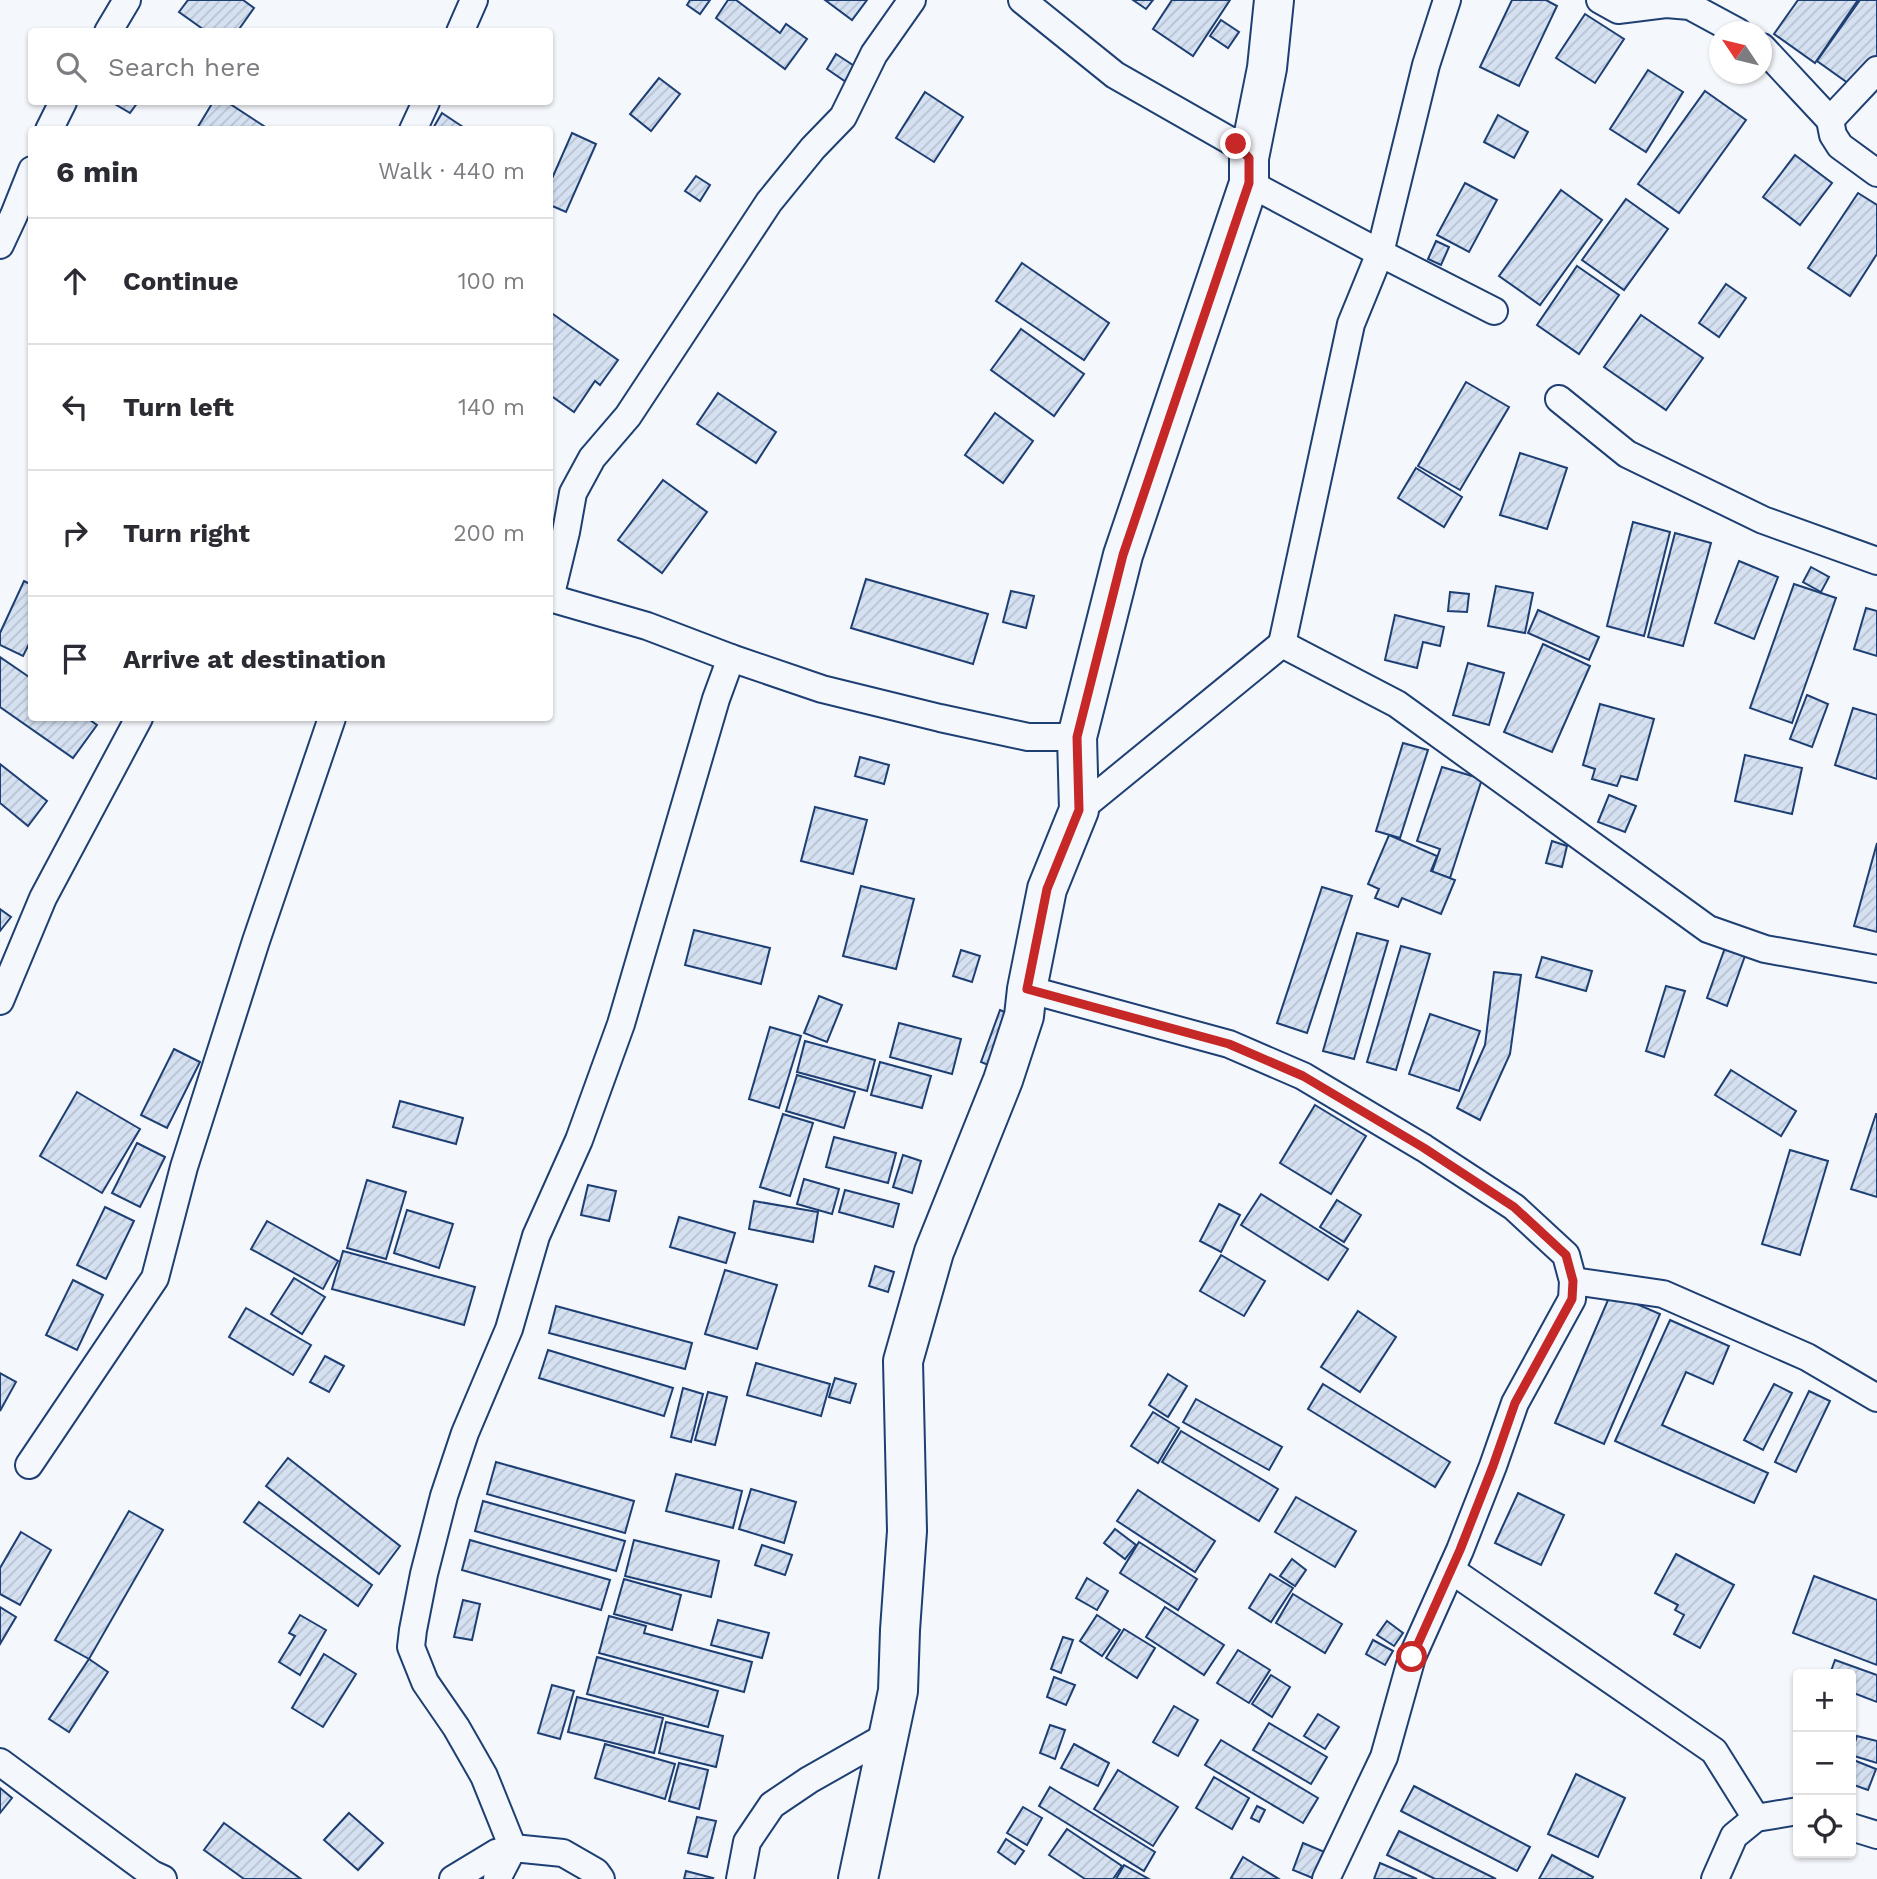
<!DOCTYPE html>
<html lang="en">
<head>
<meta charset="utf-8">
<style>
	body { margin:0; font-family:"Work Sans",sans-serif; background:#f2f2f3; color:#2b2b33 }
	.controls { position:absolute; right:21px; bottom:21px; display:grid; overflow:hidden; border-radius:7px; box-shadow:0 2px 5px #0004 }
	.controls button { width:63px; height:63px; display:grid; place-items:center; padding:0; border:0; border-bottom:2px solid #e1e1e2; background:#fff; color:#2b2b33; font:35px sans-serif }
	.compass { position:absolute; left:1709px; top:21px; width:63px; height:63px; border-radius:50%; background:#fff; box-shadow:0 2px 5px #0004; rotate:305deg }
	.stop { position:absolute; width:21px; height:21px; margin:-16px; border:5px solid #c62828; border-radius:50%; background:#fff }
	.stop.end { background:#c62828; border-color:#fff; box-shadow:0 2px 7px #0008 }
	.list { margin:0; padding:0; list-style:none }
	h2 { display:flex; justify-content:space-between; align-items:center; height:91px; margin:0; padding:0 28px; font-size:30px }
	h2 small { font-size:23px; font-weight:400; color:#7c7c81 }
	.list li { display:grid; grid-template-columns:46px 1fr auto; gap:21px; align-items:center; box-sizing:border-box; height:126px; padding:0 28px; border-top:2px solid #e1e1e2 }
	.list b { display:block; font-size:26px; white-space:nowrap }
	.list em { font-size:23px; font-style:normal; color:#7c7c81 }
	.icon { flex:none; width:38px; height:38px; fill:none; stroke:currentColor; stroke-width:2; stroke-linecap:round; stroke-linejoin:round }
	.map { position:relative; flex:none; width:1877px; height:1879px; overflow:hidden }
	.search { position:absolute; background:#fff; box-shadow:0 2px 5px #0004; left:28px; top:28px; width:525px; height:77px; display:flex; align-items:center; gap:18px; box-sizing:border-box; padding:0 24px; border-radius:7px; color:#7c7c81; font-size:26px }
	.panel { position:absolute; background:#fff; box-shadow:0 2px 5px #0004; left:28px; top:126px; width:525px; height:595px; border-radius:7px }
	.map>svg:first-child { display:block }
	.building { fill:url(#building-hatch); stroke:#1d3f73; stroke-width:2 }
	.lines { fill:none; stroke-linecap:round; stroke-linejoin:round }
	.street-casing { stroke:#1d3f73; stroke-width:30 }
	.secondary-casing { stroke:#1d3f73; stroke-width:42 }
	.street { stroke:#f4f7fb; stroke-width:26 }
	.secondary { stroke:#f4f7fb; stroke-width:38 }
	.route { stroke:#c62828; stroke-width:9 }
</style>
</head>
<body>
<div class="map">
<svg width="1877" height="1879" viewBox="0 0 1877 1879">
	<defs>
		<pattern id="building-hatch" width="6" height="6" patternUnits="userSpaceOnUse" patternTransform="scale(1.75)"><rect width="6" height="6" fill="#d5e0f0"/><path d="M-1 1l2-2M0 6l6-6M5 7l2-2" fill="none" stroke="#b6c1d1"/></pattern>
	</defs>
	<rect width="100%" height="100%" fill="#f4f7fb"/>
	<!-- building -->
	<g class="building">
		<path d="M188 0H243L254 8 237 32H207L179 12Z"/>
		<path d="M690 0H710L700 14 687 5Z"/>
		<path d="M728 0H736L780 33 786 24 807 39 785 69 716 18Z"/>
		<path d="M825 0H867L852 20Z"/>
		<path d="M1133 0H1153L1146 9Z"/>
		<path d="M1172 0H1230L1193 56 1153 29Z"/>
		<path d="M1512 0H1546L1557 6 1519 86 1480 67Z"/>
		<path d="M1798 0H1858L1815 63 1774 34Z"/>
		<path d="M1860 0H1877V56L1855 88 1817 61Z"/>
		<path d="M1585 14 1624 39 1595 83 1556 58Z"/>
		<path d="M1221 20 1239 32 1228 48 1210 36Z"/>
		<path d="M836 54 859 69 849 84 827 69Z"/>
		<path d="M1648 70 1683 92 1646 152 1610 129Z"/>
		<path d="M659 78 680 94 651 131 630 114Z"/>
		<path d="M1705 91 1746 120 1679 213 1638 184Z"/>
		<path d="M925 92 963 117 934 162 896 138Z"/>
		<path d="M116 102H138L130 113 115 104Z"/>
		<path d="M213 102H227L270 130H196Z"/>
		<path d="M442 113 466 129V130H432Z"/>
		<path d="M1498 115 1528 132 1514 158 1484 142Z"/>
		<path d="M572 133 596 144 566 212 550 205V183Z"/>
		<path d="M1795 155 1832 183 1800 225 1763 197Z"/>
		<path d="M696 176 710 185 700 201 685 191Z"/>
		<path d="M1465 183 1497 200 1469 252 1437 235Z"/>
		<path d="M1561 190 1602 220 1540 305 1499 276Z"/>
		<path d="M1858 193 1877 205V254L1850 296 1808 268Z"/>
		<path d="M1626 199 1668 229 1624 290 1582 260Z"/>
		<path d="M1436 241 1449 247 1441 265 1428 259Z"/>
		<path d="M1022 263 1109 323 1084 360 996 301Z"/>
		<path d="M1577 266 1619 295 1579 354 1537 325Z"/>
		<path d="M1726 284 1746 298 1719 337 1699 323Z"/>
		<path d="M550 312 618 360 600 385 595 381 574 412 550 395Z"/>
		<path d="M1641 315 1703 358 1666 410 1604 367Z"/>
		<path d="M1021 329 1084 374 1054 416 991 370Z"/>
		<path d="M1466 382 1509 407 1460 490 1418 466Z"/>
		<path d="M718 393 776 432 756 463 697 424Z"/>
		<path d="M995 413 1033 441 1003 483 965 455Z"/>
		<path d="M1520 453 1567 468 1547 529 1500 515Z"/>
		<path d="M1416 468 1462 497 1444 527 1398 498Z"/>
		<path d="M663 480 707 512 662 573 618 540Z"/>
		<path d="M1633 522 1670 532 1644 636 1607 626Z"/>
		<path d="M1675 533 1711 543 1683 646 1648 637Z"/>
		<path d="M1739 561 1778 577 1754 639 1715 623Z"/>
		<path d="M1811 567 1829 577 1821 592 1803 582Z"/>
		<path d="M866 579 988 614 973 664 851 628Z"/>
		<path d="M24 581 32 585V638L23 656 0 645V633Z"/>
		<path d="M1794 584 1836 598 1792 723 1750 708Z"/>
		<path d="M1496 586 1533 593 1525 633 1488 626Z"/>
		<path d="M1011 591 1034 596 1026 628 1003 622Z"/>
		<path d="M1450 592 1469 594 1467 612 1448 611Z"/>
		<path d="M1866 608 1877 611V656L1854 649Z"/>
		<path d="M1538 610 1599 637 1589 660 1528 633Z"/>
		<path d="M1395 615 1444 627 1440 646 1423 642 1417 668 1385 660Z"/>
		<path d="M1543 644 1590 666 1552 752 1504 732Z"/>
		<path d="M0 657 32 679V718H87L97 725 73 758 0 707Z"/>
		<path d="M1468 663 1504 673 1489 725 1453 715Z"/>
		<path d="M1807 695 1828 704 1812 747 1790 739Z"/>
		<path d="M1600 704 1654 719 1637 780 1621 776 1617 786 1592 779 1595 769 1583 765Z"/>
		<path d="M1853 708 1877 715V779L1835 765Z"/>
		<path d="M1403 743 1428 750 1400 838 1376 831Z"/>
		<path d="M1745 755 1802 768 1792 814 1735 801Z"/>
		<path d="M860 757 889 765 884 784 855 776Z"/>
		<path d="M0 764 47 801 28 826 0 803Z"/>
		<path d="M1442 767 1482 779 1450 878 1432 872 1440 849 1417 841Z"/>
		<path d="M1609 795 1636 806 1625 832 1598 822Z"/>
		<path d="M815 807 867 820 853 874 801 861Z"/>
		<path d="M1389 835 1437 856 1431 871 1455 880 1441 914 1402 898 1398 907 1375 898 1379 889 1368 884Z"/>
		<path d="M1552 841 1567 846 1562 867 1546 863Z"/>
		<path d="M1877 843V932L1854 926Z"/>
		<path d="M861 886 914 899 896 969 843 956Z"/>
		<path d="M1322 887 1352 896 1307 1033 1277 1023Z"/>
		<path d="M0 909 11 917 0 931Z"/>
		<path d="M694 930 770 948 761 984 685 965Z"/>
		<path d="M1357 933 1388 941 1354 1059 1323 1051Z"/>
		<path d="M1726 945 1746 953 1727 1006 1707 998Z"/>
		<path d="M1401 946 1430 954 1396 1070 1367 1062Z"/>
		<path d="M961 950 980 956 972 982 953 976Z"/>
		<path d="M1542 957 1592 971 1586 991 1536 977Z"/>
		<path d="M1494 972 1521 975 1510 1054 1480 1120 1457 1108 1485 1045Z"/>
		<path d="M1666 986 1685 991 1664 1057 1646 1051Z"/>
		<path d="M819 996 842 1005 827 1042 804 1033Z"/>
		<path d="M1000 1010 1007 1013 988 1065 981 1062Z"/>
		<path d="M1430 1014 1480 1031 1459 1091 1409 1074Z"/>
		<path d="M899 1023 961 1039 952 1074 890 1057Z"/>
		<path d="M770 1027 801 1036 779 1108 749 1099Z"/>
		<path d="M805 1041 875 1060 867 1091 797 1072Z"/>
		<path d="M174 1049 200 1062 167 1128 141 1115Z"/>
		<path d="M880 1062 931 1076 922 1108 871 1095Z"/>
		<path d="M1731 1070 1796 1111 1781 1136 1715 1095Z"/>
		<path d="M797 1075 855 1092 844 1128 786 1111Z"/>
		<path d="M77 1092 140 1129 102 1193 40 1156Z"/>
		<path d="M400 1101 463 1118 456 1144 393 1127Z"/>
		<path d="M1315 1105 1366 1136 1331 1194 1280 1163Z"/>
		<path d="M783 1114 813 1123 790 1196 760 1187Z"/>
		<path d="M1876 1114H1877V1197L1851 1189Z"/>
		<path d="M834 1137 896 1153 888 1183 826 1167Z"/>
		<path d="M137 1143 165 1157 140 1207 112 1193Z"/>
		<path d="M1790 1150 1828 1161 1800 1255 1762 1244Z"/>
		<path d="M903 1155 921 1161 912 1193 893 1187Z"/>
		<path d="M804 1179 839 1189 832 1214 797 1204Z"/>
		<path d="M367 1180 406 1192 386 1259 347 1248Z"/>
		<path d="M588 1185 616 1191 609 1221 581 1215Z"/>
		<path d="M845 1190 899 1204 893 1227 839 1212Z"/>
		<path d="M1261 1194 1348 1249 1328 1280 1241 1225Z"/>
		<path d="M1337 1200 1361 1215 1344 1242 1320 1227Z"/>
		<path d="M754 1201 818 1212 813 1242 749 1229Z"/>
		<path d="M1219 1204 1240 1215 1221 1252 1200 1241Z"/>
		<path d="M105 1207 134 1221 106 1279 77 1265Z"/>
		<path d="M407 1210 453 1224 439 1268 394 1253Z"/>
		<path d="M679 1217 735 1233 726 1263 670 1247Z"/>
		<path d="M267 1221 338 1261 323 1289 251 1249Z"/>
		<path d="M343 1251 475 1287 464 1325 332 1289Z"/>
		<path d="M1221 1255 1265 1281 1244 1316 1200 1291Z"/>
		<path d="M875 1266 894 1272 888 1292 869 1286Z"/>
		<path d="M725 1270 777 1285 757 1349 705 1334Z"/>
		<path d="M294 1278 325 1297 302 1334 271 1314Z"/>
		<path d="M73 1280 103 1295 77 1350 46 1335Z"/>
		<path d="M1611 1293 1660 1314 1604 1444 1555 1423Z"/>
		<path d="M556 1306 692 1343 685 1369 549 1333Z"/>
		<path d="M246 1308 311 1345 293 1375 229 1337Z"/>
		<path d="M1358 1311 1396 1337 1360 1392 1321 1367Z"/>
		<path d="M1670 1320 1729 1346 1713 1384 1686 1372 1662 1425 1768 1473 1754 1503 1615 1441Z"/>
		<path d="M548 1350 673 1388 664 1416 539 1378Z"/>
		<path d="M325 1356 344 1366 329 1392 310 1382Z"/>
		<path d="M756 1363 830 1384 821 1416 747 1395Z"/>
		<path d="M0 1373 16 1382 0 1411Z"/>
		<path d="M1168 1374 1187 1386 1168 1417 1149 1405Z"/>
		<path d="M835 1378 856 1384 850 1403 829 1397Z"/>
		<path d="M1323 1384 1450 1462 1435 1487 1308 1409Z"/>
		<path d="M1774 1384 1792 1393 1763 1450 1744 1440Z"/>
		<path d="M683 1388 703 1394 691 1442 671 1437Z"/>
		<path d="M1809 1391 1830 1401 1796 1472 1775 1462Z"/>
		<path d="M708 1392 727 1397 715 1445 695 1440Z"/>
		<path d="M1196 1399 1282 1447 1269 1470 1183 1422Z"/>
		<path d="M1153 1412 1179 1428 1158 1463 1131 1446Z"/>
		<path d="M1181 1431 1278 1489 1259 1521 1162 1462Z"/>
		<path d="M288 1458 400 1546 379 1574 266 1486Z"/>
		<path d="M496 1462 634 1501 625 1533 487 1494Z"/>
		<path d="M676 1474 742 1491 733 1528 666 1511Z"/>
		<path d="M751 1489 796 1502 784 1543 739 1529Z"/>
		<path d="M1138 1490 1215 1541 1195 1572 1117 1521Z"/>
		<path d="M1518 1493 1564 1515 1541 1565 1495 1543Z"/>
		<path d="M1296 1497 1356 1531 1335 1567 1275 1532Z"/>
		<path d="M483 1501 625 1541 616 1571 475 1531Z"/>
		<path d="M259 1502 372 1585 358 1606 244 1522Z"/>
		<path d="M129 1511 163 1530 89 1659 55 1640Z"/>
		<path d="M1115 1529 1136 1545 1125 1559 1104 1543Z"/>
		<path d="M21 1532 51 1550 20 1605 0 1594V1568Z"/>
		<path d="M470 1540 610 1580 601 1610 462 1570Z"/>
		<path d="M634 1540 719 1561 711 1597 625 1576Z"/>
		<path d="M1139 1542 1197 1579 1178 1610 1120 1573Z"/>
		<path d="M762 1545 792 1555 785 1575 755 1565Z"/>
		<path d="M1676 1554 1734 1585 1700 1648 1674 1634 1684 1615 1675 1610 1678 1605 1655 1593Z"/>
		<path d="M1292 1559 1306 1570 1295 1586 1280 1576Z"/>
		<path d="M1270 1574 1293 1588 1271 1622 1249 1608Z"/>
		<path d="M1814 1576 1877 1600V1665L1793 1633Z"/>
		<path d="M1087 1578 1108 1591 1097 1610 1076 1598Z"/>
		<path d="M624 1579 681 1595 672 1630 614 1614Z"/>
		<path d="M1293 1594 1342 1624 1325 1653 1276 1623Z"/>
		<path d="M463 1600 480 1604 472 1640 454 1637Z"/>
		<path d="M0 1607 16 1617 0 1644Z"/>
		<path d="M1165 1607 1224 1645 1204 1675 1146 1637Z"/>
		<path d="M300 1615 326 1630 300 1675 279 1662 295 1636 289 1633Z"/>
		<path d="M1097 1615 1120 1630 1102 1656 1080 1641Z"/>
		<path d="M609 1616 646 1626 644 1633 752 1662 744 1692 599 1653Z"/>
		<path d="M718 1620 769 1633 762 1658 711 1645Z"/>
		<path d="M1387 1621 1403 1633 1394 1646 1377 1635Z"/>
		<path d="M1124 1629 1155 1648 1137 1678 1106 1658Z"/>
		<path d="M1063 1637 1073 1640 1061 1673 1051 1669Z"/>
		<path d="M1373 1640 1393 1651 1385 1665 1366 1654Z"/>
		<path d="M1238 1650 1270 1670 1249 1703 1217 1683Z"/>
		<path d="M324 1654 356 1674 323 1727 292 1708Z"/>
		<path d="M597 1657 718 1691 708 1727 587 1694Z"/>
		<path d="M89 1659 108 1672 69 1732 49 1719Z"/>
		<path d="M1835 1660 1877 1675V1702L1851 1692V1674H1830Z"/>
		<path d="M1271 1675 1290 1687 1272 1717 1252 1704Z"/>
		<path d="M1054 1677 1075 1685 1066 1705 1047 1697Z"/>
		<path d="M552 1685 574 1691 560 1739 538 1733Z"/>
		<path d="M577 1697 663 1718 654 1753 568 1732Z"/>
		<path d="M1174 1706 1198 1720 1178 1756 1153 1742Z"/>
		<path d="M1318 1714 1339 1727 1325 1749 1304 1736Z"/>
		<path d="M666 1722 723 1736 716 1767 659 1753Z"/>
		<path d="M1269 1723 1327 1757 1311 1784 1253 1750Z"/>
		<path d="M1050 1725 1065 1730 1055 1759 1040 1753Z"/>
		<path d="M1857 1736 1877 1741V1763L1851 1755Z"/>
		<path d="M1221 1740 1318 1798 1303 1823 1205 1765Z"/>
		<path d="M605 1744 675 1764 665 1799 595 1778Z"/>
		<path d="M1074 1744 1109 1763 1098 1786 1061 1768Z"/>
		<path d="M1851 1759 1876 1769 1868 1790 1851 1784Z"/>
		<path d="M679 1763 708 1770 699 1809 669 1801Z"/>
		<path d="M1118 1770 1178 1807 1153 1846 1094 1809Z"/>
		<path d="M1576 1774 1625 1798 1598 1857 1548 1834Z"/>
		<path d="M1214 1777 1249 1798 1232 1829 1196 1808Z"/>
		<path d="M1414 1786 1530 1847 1517 1871 1401 1811Z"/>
		<path d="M1050 1787 1155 1852 1144 1871 1039 1806Z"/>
		<path d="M0 1788 12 1798 0 1813Z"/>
		<path d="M1257 1806 1265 1810 1259 1822 1251 1818Z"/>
		<path d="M1023 1807 1042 1818 1027 1845 1007 1833Z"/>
		<path d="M349 1813 383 1843 358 1870 324 1840Z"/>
		<path d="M697 1817 716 1821 707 1857 688 1853Z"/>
		<path d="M224 1823 301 1879H244L204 1850Z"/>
		<path d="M1067 1829 1122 1866 1113 1879H1085L1049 1855Z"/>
		<path d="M1399 1831 1496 1879H1435L1387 1855Z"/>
		<path d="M1006 1839 1024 1851 1015 1864 998 1852Z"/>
		<path d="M1303 1843 1327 1853 1315 1879 1293 1870Z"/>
		<path d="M1552 1855 1593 1877 1592 1879H1539Z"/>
		<path d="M1243 1857 1279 1879H1234L1231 1878Z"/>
		<path d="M1380 1863 1417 1879H1374Z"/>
		<path d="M1124 1865 1149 1879H1116Z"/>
		<path d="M686 1871 713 1878 712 1879H684Z"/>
	</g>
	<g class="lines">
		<!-- street casing -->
		<g class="street-casing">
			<g id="street">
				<path d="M1022 0 1115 75 1236 144 1249 158"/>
				<path d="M1600 0 1618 10 1666 4 1690 6 1738 32"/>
				<path d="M108 32 127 0"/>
				<path d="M460 32 474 0"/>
				<path d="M1762 47 1830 120 1833 135 1840 146 1877 173"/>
				<path d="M1830 120 1877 70"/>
				<path d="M49 130 63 102"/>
				<path d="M413 130 426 102"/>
				<path d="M1249 183 1380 253 1494 311"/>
				<path d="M0 245 14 215 32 170"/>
				<path d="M1559 399 1627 454 1763 520 1877 561"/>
				<path d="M550 598 566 532 573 493 592 458 628 416 769 202 813 148 843 117 874 54 912 0"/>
				<path d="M550 598 647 626 731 658"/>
				<path d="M1282 644 1351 324 1380 253 1426 65 1447 0"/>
				<path d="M1079 810 1282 644 1397 704 1708 929 1765 949 1877 969"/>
				<path d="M1027 989 1229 1044 1303 1076 1424 1148 1514 1207 1566 1255 1573 1281 1572 1299 1515 1403 1493 1466 1460 1550 1412 1657 1384 1757 1326 1879"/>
				<path d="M0 1001 43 898 139 718"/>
				<path d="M1573 1281 1663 1294 1807 1357 1877 1398"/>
				<path d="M29 1465 155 1278 184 1167 256 941 332 718"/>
				<path d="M1451 1570 1714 1751 1756 1818"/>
				<path d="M0 1762 152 1874 163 1879"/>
				<path d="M1851 1827 1877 1835"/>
				<path d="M453 1879 496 1853 513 1848 563 1853 596 1872 601 1879"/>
				<path d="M497 1879 513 1848 484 1776 456 1727 425 1682 411 1647 413 1630 424 1574 444 1496 465 1433 509 1329 536 1236 579 1140 621 1024 716 699 731 658 822 689 940 718 1028 737H1077"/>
				<path d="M740 1879 747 1842 772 1805 809 1780 890 1734"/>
				<path d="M1715 1879 1734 1836 1756 1818 1798 1811"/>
			</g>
		</g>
		<!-- secondary casing -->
		<g class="secondary-casing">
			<path id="secondary" d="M858 1879 898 1691 900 1630 907 1531 903 1361 934 1252 1003 1080 1024 1016 1027 989 1047 889 1079 810 1077 737 1123 555 1249 183V158L1267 68 1274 0"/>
		</g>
		<!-- street -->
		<use href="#street" class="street"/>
		<!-- secondary -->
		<use href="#secondary" class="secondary"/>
	</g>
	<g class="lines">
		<!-- route -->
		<path class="route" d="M1236 144 1249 158V183L1123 555 1077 737 1079 810 1047 889 1027 989 1229 1044 1303 1076 1424 1148 1514 1207 1566 1255 1573 1281 1572 1299 1515 1403 1493 1466 1460 1550 1412 1657"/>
	</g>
</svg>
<div class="controls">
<button>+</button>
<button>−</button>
<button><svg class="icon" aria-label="locate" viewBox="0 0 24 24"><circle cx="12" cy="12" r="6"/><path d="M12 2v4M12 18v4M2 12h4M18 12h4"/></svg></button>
</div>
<svg class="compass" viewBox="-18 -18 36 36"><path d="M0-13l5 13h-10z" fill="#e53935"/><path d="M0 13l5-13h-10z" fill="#7c7c81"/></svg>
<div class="stop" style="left:1412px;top:1657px"></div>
<div class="stop end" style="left:1236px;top:144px"></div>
<div class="search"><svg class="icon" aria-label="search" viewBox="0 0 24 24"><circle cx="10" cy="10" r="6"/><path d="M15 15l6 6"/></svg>Search here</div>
<section class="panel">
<h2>6 min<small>Walk · 440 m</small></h2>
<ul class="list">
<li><svg class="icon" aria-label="ahead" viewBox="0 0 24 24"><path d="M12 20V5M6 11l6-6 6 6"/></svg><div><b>Continue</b></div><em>100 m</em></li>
<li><svg class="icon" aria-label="left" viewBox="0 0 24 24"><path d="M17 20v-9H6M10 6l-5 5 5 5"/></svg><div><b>Turn left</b></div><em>140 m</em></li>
<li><svg class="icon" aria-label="right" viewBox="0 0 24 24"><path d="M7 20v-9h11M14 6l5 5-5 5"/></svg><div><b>Turn right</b></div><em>200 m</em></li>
<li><svg class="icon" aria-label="arrive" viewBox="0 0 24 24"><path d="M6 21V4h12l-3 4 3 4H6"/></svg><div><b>Arrive at destination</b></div></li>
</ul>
</section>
</div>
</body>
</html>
